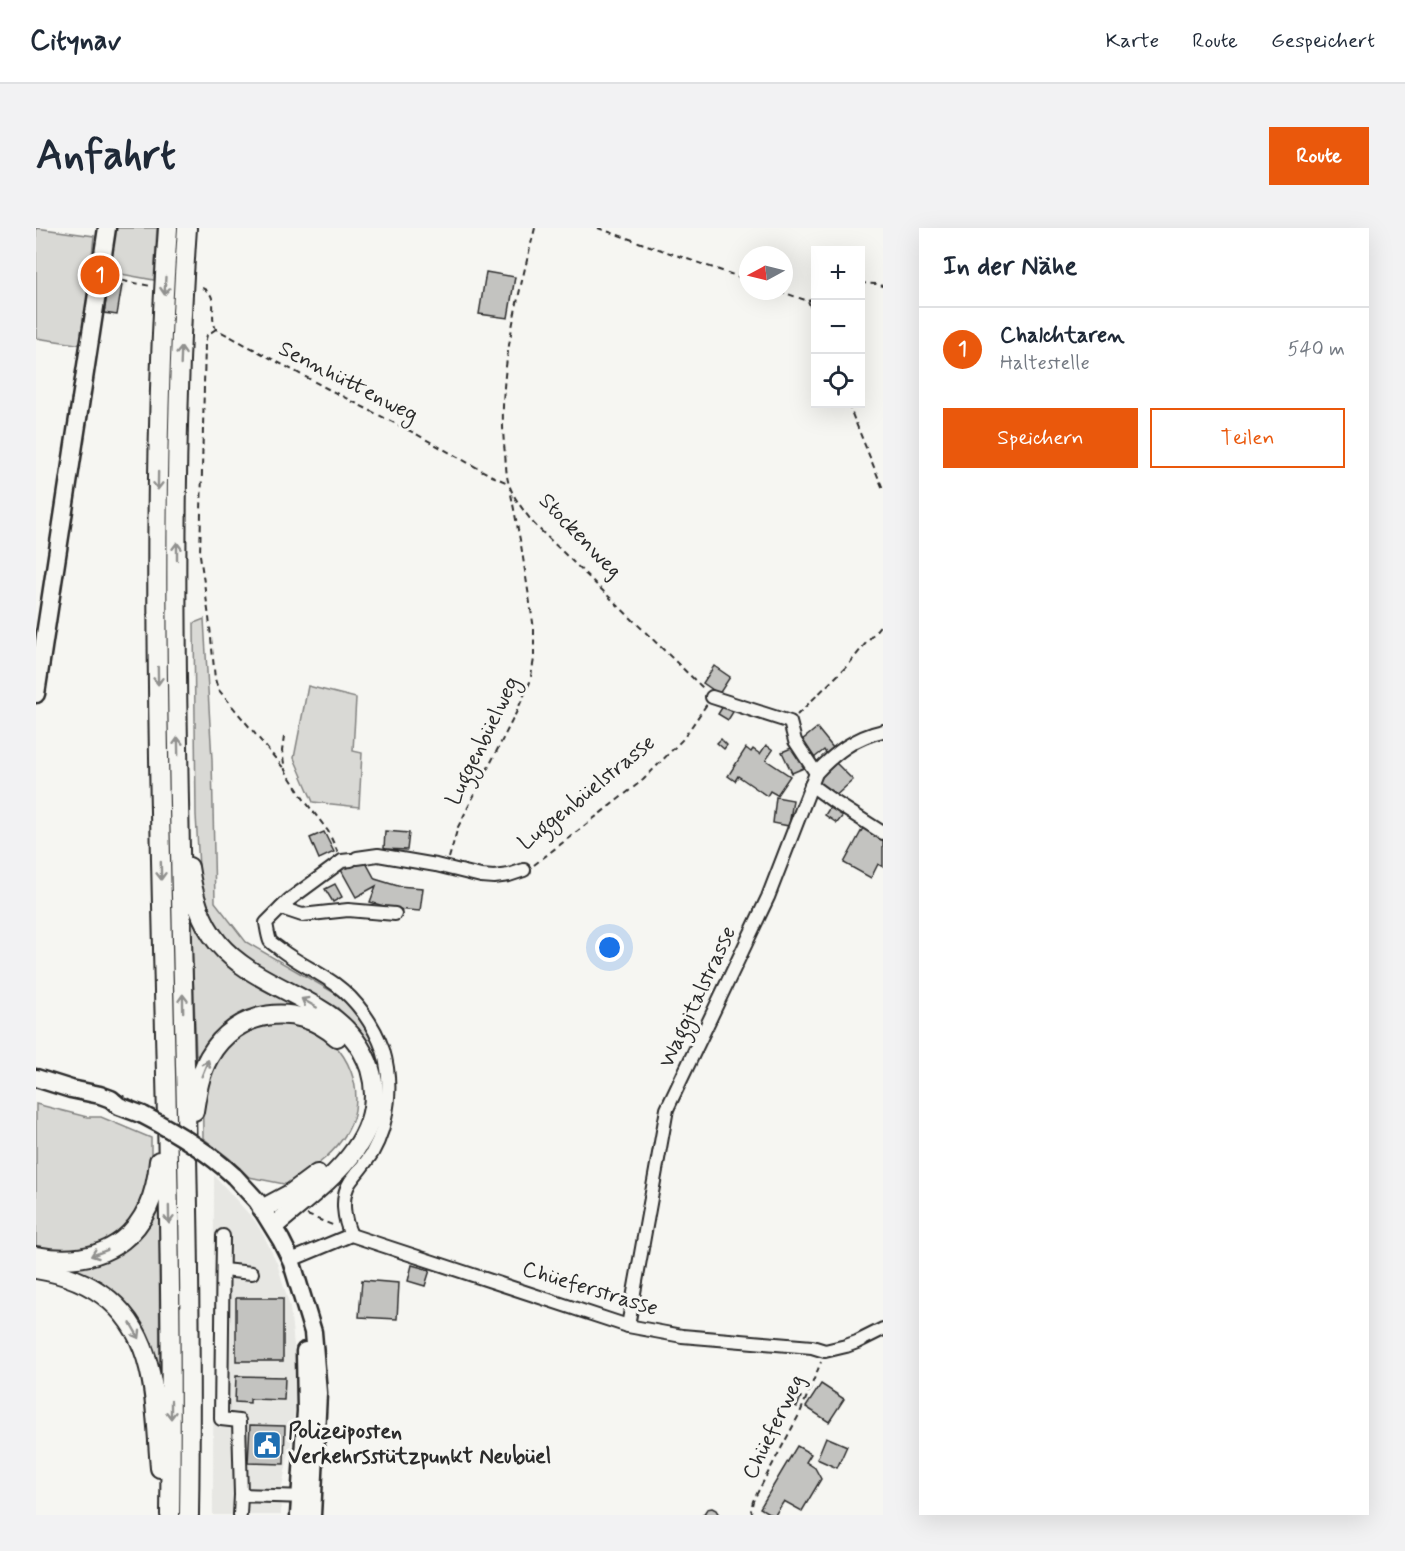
<!DOCTYPE html>
<html lang="de">
<head>
<meta charset="utf-8">
<style>
	body { margin:0; font-family:Mynerve,sans-serif; background:#f2f2f3; color:#1f2937 }
	.controls { position:absolute; right:18px; top:18px; display:grid; overflow:hidden; border-radius:0px; box-shadow:0 6px 24px #0002 }
	.controls button { width:54px; height:54px; display:grid; place-items:center; padding:0; border:0; border-bottom:2px solid #e0e1e3; background:#fff; color:#1f2937; font:30px sans-serif }
	.compass { position:absolute; left:703px; top:18px; width:54px; height:54px; border-radius:50%; background:#fff; box-shadow:0 6px 24px #0002; rotate:263deg }
	.you { position:absolute; left:574px; top:720px; width:21px; height:21px; margin:-15px; border:4px solid #fff; border-radius:50%; background:#1a73e8; box-shadow:0 0 0 9px #1a73e833 }
	.badge { display:grid; place-items:center; width:39px; height:39px; border-radius:50%; background:#ea580c; color:#fff; font-size:20px; font-weight:700 }
	.pin { position:absolute; translate:-50% -50%; border:3px solid #fff; box-shadow:0 2px 6px #0006 }
	.list { margin:0; padding:0; list-style:none }
	h2 { display:flex; justify-content:space-between; align-items:center; height:78px; margin:0; padding:0 24px; font-size:26px }
	h2 small { font-size:20px; font-weight:400; color:#747a83 }
	.list li { display:grid; grid-template-columns:39px 1fr auto; gap:18px; align-items:center; box-sizing:border-box; height:84px; padding:0 24px; border-top:2px solid #e0e1e3 }
	.list b { display:block; font-size:22px; white-space:nowrap }
	.list p { margin:0; font-size:20px; white-space:nowrap; color:#747a83 }
	.list em { font-size:20px; font-style:normal; color:#747a83 }
	.actions { display:flex; gap:12px; padding:18px 24px }
	.actions a { flex:1; padding:14px 0; border:2px solid #ea580c; border-radius:0px; text-align:center; font-size:21px; color:#ea580c }
	.actions .main { background:#ea580c; color:#fff }
	.icon { flex:none; width:33px; height:33px; fill:none; stroke:currentColor; stroke-width:2; stroke-linecap:round; stroke-linejoin:round }
	.map { position:relative; flex:none; width:847px; height:1287px; overflow:hidden; border-radius:0px }
	header { display:flex; align-items:center; gap:36px; box-sizing:border-box; height:84px; padding:0 30px; background:#fff; border-bottom:2px solid #e0e1e3 }
	header strong { font-size:28px }
	nav { display:flex; gap:33px; margin-inline-start:auto; font-size:21px }
	.intro { display:flex; align-items:center; justify-content:space-between; box-sizing:border-box; height:144px; padding:0 36px }
	h1 { margin:0; font-size:42px }
	.button { padding:15px 27px; border-radius:0px; background:#ea580c; color:#fff; font-size:21px; font-weight:700 }
	main { display:flex; gap:36px; padding:0 36px }
	aside { flex:1; background:#fff; border-radius:0px; box-shadow:0 6px 24px #0002 }
	.map>svg:first-child { display:block }
	.built { fill:#e7e7e3 }
	.green { fill:#d9d9d5; stroke:#828280; stroke-width:1.5 }
	.building { fill:#c3c3c0; stroke:#2b2b2b; stroke-width:1.5 }
	.lines { fill:none; stroke-linecap:round; stroke-linejoin:round }
	.minor-casing { stroke:#2b2b2b; stroke-width:16 }
	.major-casing { stroke:#2b2b2b; stroke-width:21 }
	.highway-casing { stroke:#2b2b2b; stroke-width:22 }
	.path { stroke:#2b2b2b; stroke-width:2; stroke-dasharray:6 4.5; stroke-linecap:butt }
	.minor { stroke:#f6f6f2; stroke-width:12 }
	.major { stroke:#f6f6f2; stroke-width:16 }
	.highway { stroke:#f6f6f2; stroke-width:18 }
	.major-bridge-casing { stroke:#2b2b2b; stroke-width:21; stroke-linecap:butt }
	.path-bridge { stroke:#2b2b2b; stroke-width:2; stroke-dasharray:6 4.5; stroke-linecap:butt }
	.major-bridge { stroke:#f6f6f2; stroke-width:16 }
	.oneway { stroke:#90908e }
	.labels { text-anchor:middle; dominant-baseline:central; stroke-width:6; stroke-linejoin:round; paint-order:stroke }
	.street-label { font-size:22px; fill:#2b2b2b; stroke:#f6f6f2 }
	.poi-label { font-size:22px; font-weight:bold; fill:#2b2b2b; stroke:#f6f6f2; text-anchor:start }
</style>
</head>
<body>
<header>
<strong>Citynav</strong>
<nav><a>Karte</a><a>Route</a><a>Gespeichert</a></nav>
</header>
<div class="intro"><h1>Anfahrt</h1><a class="button">Route</a></div>
<main>
<div class="map">
<svg width="847" height="1287" viewBox="0 0 847 1287">
	<rect width="100%" height="100%" fill="#f6f6f2"/>
	<filter id="ink" filterUnits="userSpaceOnUse"><feTurbulence type="fractalNoise" baseFrequency=".0167" numOctaves="2"/><feDisplacementMap in="SourceGraphic" scale="12" xChannelSelector="R" yChannelSelector="G"/><feConvolveMatrix kernelMatrix="1 2 1 2 8 2 1 2 1" color-interpolation-filters="sRGB"/></filter>
	<g filter="url(#ink)">
		<!-- built -->
		<path class="built" d="M178 947 219 993 229 1010 241 1035 254 1079 260 1137 258 1200 244 1268 245 1287H177Z"/>
		<!-- green -->
		<g class="green">
			<path d="M0 0 58 8 47 117 0 110Z"/>
			<path d="M80 0H121L118 52 74 44Z"/>
			<path d="M168 391 176 532 179 674 210 714 316 775 335 811 328 813 302 780 205 727 175 691 168 671 163 640 160 587 158 395Z"/>
			<path d="M272 458 320 470 317 523 326 525 323 579 277 574 258 530Z"/>
			<path d="M155 682 162 695 278 784 255 781 160 828Z"/>
			<path d="M249 794C256 796 265 797 272 799 312 814 333 866 311 904 298 927 274 942 253 957L213 949 193 930 167 910C167 896 166 881 168 868 172 842 187 812 213 801 224 797 237 796 249 794Z"/>
			<path d="M0 876 51 889H65L115 910V952L102 986 81 1009 56 1022H0Z"/>
			<path d="M123 979 124 1173 103 1098 27 1043 28 1036 108 1001Z"/>
		</g>
		<!-- building -->
		<g class="building">
			<path d="M450 44 479 49 472 90 443 86Z"/>
			<path d="M73 55 86 57 81 87 68 85Z"/>
			<path d="M678 438 694 449 683 466 667 455Z"/>
			<path d="M687 478 697 484 692 492 682 486Z"/>
			<path d="M781 500 798 521 791 527 788 522 778 530 764 511 766 512Z"/>
			<path d="M685 511 691 517 688 521 681 515Z"/>
			<path d="M730 517 737 522 730 532 754 548 741 567 734 563 731 568 702 548 699 553 692 548 710 520 715 524 717 521 724 526Z"/>
			<path d="M760 518 770 539 756 545 746 524Z"/>
			<path d="M800 535 817 552 796 571 780 554Z"/>
			<path d="M740 569 757 572 753 598 737 595Z"/>
			<path d="M796 576 809 585 801 595 789 587Z"/>
			<path d="M827 600 847 611V639L842 636 835 650 808 635Z"/>
			<path d="M349 603 373 605 371 622 348 621Z"/>
			<path d="M288 604 298 624 283 631 274 610Z"/>
			<path d="M320 624 323 633 328 631 339 651 362 658 387 660 384 683 358 681 334 674 340 658 320 669 304 640 310 637 311 640 318 637 313 627Z"/>
			<path d="M299 656 306 669 297 674 289 661Z"/>
			<path d="M376 1037 394 1042 389 1058 372 1053Z"/>
			<path d="M326 1052 363 1055 361 1091 323 1089Z"/>
			<rect x="200" y="1070" width="47" height="63"/>
			<path d="M200 1148 249 1149 248 1172 214 1171V1175L199 1174Z"/>
			<path d="M785 1156 808 1171 793 1194 770 1179Z"/>
			<path d="M759 1167 765 1169 761 1179 755 1176Z"/>
			<path d="M214 1197 249 1198 248 1236 212 1235Z"/>
			<path d="M790 1209 811 1218 801 1240 781 1231Z"/>
			<path d="M761 1218 775 1226 770 1234 779 1240 785 1251 766 1283 748 1273 739 1287H736L724 1280Z"/>
			<path d="M676 1280 680 1282 683 1287H667L671 1281Z"/>
		</g>
		<g class="lines">
			<!-- minor casing -->
			<g class="minor-casing">
				<g id="minor">
					<path d="M676 469 754 494 759 513 780 545"/>
					<path d="M775 557 797 573 847 605"/>
					<path d="M321 630 342 627 400 637 445 648 458 649 473 647 488 642"/>
					<path d="M245 680 266 687 312 682 359 686"/>
					<path d="M315 1007C308 992 304 969 314 954 321 944 330 935 336 925 353 895 357 855 347 822 338 797 321 772 299 756 282 744 262 735 245 722 242 719 236 716 234 713 232 708 231 700 230 695L253 672 306 633 315 632"/>
					<path d="M187 1008 185 1191 203 1193 205 1267"/>
					<path d="M255 1032 315 1007 592 1098 646 1108 776 1119 789 1123 810 1118 821 1114 847 1101"/>
					<path d="M187 1042 216 1045"/>
					<path d="M592 1098 631 881 732 669 780 545C799 525 819 509 847 503"/>
					<path d="M204 1287 205 1267 273 1269"/>
				</g>
			</g>
			<!-- major casing -->
			<g class="major-casing">
				<g id="major">
					<path d="M0 466 71 0"/>
					<path d="M0 850 35 861 64 867 75 871 83 878 107 887"/>
					<path d="M198 948 221 973 245 1012 255 1032 277 1104 282 1165 276 1287"/>
					<path d="M263 1287 270 1183 269 1123"/>
				</g>
			</g>
			<!-- highway casing -->
			<g class="highway-casing">
				<g id="highway">
					<path d="M132 0C121 153 120 306 122 459 125 735 138 1011 134 1287"/>
					<path d="M151 0C139 172 139 345 142 517 146 774 157 1030 153 1287"/>
					<path d="M153 639C157 667 164 693 182 715 208 746 248 759 282 780 306 794 325 814 334 841 356 913 284 958 238 998"/>
					<path d="M158 883C161 864 164 845 173 829 200 781 261 773 301 809"/>
					<path d="M226 981 254 966 281 946"/>
					<path d="M0 1028C72 1041 117 1005 123 933"/>
					<path d="M0 1041C58 1050 99 1081 113 1140 121 1172 121 1207 124 1240"/>
				</g>
			</g>
			<!-- path -->
			<g class="path">
				<path d="M499 0C481 72 460 151 469 226 470 235 470 245 472 253 476 269 489 284 498 296L668 461"/>
				<path d="M562 0 712 52"/>
				<path d="M76 51 115 58"/>
				<path d="M824 55 840 56 847 58"/>
				<path d="M166 60C185 68 172 86 180 101L292 161 380 206 456 248 472 255"/>
				<path d="M743 63 772 73 780 91"/>
				<path d="M772 73 780 70"/>
				<path d="M180 101 171 107 169 115 164 327 173 389 179 451 182 461 249 542"/>
				<path d="M812 176 847 261"/>
				<path d="M761 487 813 436 847 394"/>
				<path d="M248 509 246 523 249 542 269 573 292 603 302 625"/>
				<path d="M413 630 422 599 480 485 494 454 498 431V401L485 317 474 261"/>
				<path d="M498 637 607 552 647 511 671 476"/>
				<path d="M271 987 299 998"/>
				<path d="M717 1287 715 1282 717 1273 764 1185 785 1134"/>
			</g>
			<!-- minor -->
			<use href="#minor" class="minor"/>
			<!-- major -->
			<use href="#major" class="major"/>
			<!-- highway -->
			<use href="#highway" class="highway"/>
			<!-- major-bridge casing -->
			<g class="major-bridge-casing">
				<path id="major-bridge" d="M107 887C140 904 171 923 198 948"/>
			</g>
			<!-- path-bridge -->
			<path class="path-bridge" d="M83 866 102 875"/>
			<!-- major-bridge -->
			<use href="#major-bridge" class="major-bridge"/>
		</g>
		<!-- one-way arrows -->
		<defs><path id="oneway-shaft" d="M-6 0H5M1.5-3L5.5 0L1.5 3" fill="none" stroke-width="1.6" stroke-linecap="round" stroke-linejoin="round" transform="scale(1.5)"/></defs>
		<g class="oneway">
			<use href="#oneway-shaft" transform="translate(129 58) rotate(93)"/>
			<use href="#oneway-shaft" transform="translate(145 128) rotate(-88)"/>
			<use href="#oneway-shaft" transform="translate(122 253) rotate(91)"/>
			<use href="#oneway-shaft" transform="translate(141 323) rotate(-90)"/>
			<use href="#oneway-shaft" transform="translate(122 448) rotate(89)"/>
			<use href="#oneway-shaft" transform="translate(142 518) rotate(-91)"/>
			<use href="#oneway-shaft" transform="translate(125 643) rotate(89)"/>
			<use href="#oneway-shaft" transform="translate(147 775) rotate(-91)"/>
			<use href="#oneway-shaft" transform="translate(273 775) rotate(-150)"/>
			<use href="#oneway-shaft" transform="translate(169 840) rotate(-68)"/>
			<use href="#oneway-shaft" transform="translate(133 987) rotate(89)"/>
			<use href="#oneway-shaft" transform="translate(63 1025) rotate(159)"/>
			<use href="#oneway-shaft" transform="translate(99 1103) rotate(60)"/>
			<use href="#oneway-shaft" transform="translate(135 1182) rotate(90)"/>
		</g>
	</g>
	<!-- icons -->
	<defs>
		<g id="civic-square" transform="scale(1.5)"><rect x="-9" y="-9" width="18" height="18" rx="4" fill="#1f6fb2" stroke="#f6f6f2"/><path d="M-.6-6.5H3V-4.5H.6V-3L4-1V1h2V6H-6V1h2V-1L-.6-3ZM-1.2 2.5V6h2.4V2.5Z" fill="#fff"/></g>
	</defs>
	<g fill-rule="evenodd">
		<use href="#civic-square" x="231" y="1217"/>
	</g>
	<g class="labels">
		<!-- street labels -->
		<g class="street-label">
			<text transform="translate(312 154) rotate(27)">Sennhüttenweg</text>
			<text transform="translate(544 308) rotate(46)">Stockenweg</text>
			<text transform="translate(447 513) rotate(-64)">Luggenbüelweg</text>
			<text transform="translate(551 565) rotate(-39)">Luggenbüelstrasse</text>
			<text transform="translate(662 769) rotate(-65)">Waggitalstrasse</text>
			<text transform="translate(554 1061) rotate(17)">Chüeferstrasse</text>
			<text transform="translate(738 1199) rotate(-64)">Chüeferweg</text>
		</g>
		<!-- poi labels -->
		<g class="poi-label">
			<text x="252" y="1204">Polizeiposten<tspan x="252" dy="25">Verkehrsstützpunkt Neubüel</tspan></text>
		</g>
	</g>
</svg>
<div class="controls">
<button>+</button>
<button>−</button>
<button><svg class="icon" aria-label="locate" viewBox="0 0 24 24"><circle cx="12" cy="12" r="6"/><path d="M12 2v4M12 18v4M2 12h4M18 12h4"/></svg></button>
</div>
<svg class="compass" viewBox="-18 -18 36 36"><path d="M0-13l5 13h-10z" fill="#e53935"/><path d="M0 13l5-13h-10z" fill="#747a83"/></svg>
<div class="you"></div>
<div class="pin badge" style="left:64px;top:47px">1</div>
</div>
<aside>
<h2>In der Nähe<small></small></h2>
<ul class="list">
<li><span class="badge">1</span><div><b>Chalchtaren</b><p>Haltestelle</p></div><em>540 m</em></li>
</ul>
<div class="actions"><a class="main">Speichern</a><a>Teilen</a></div>
</aside>
</main>
</body>
</html>
